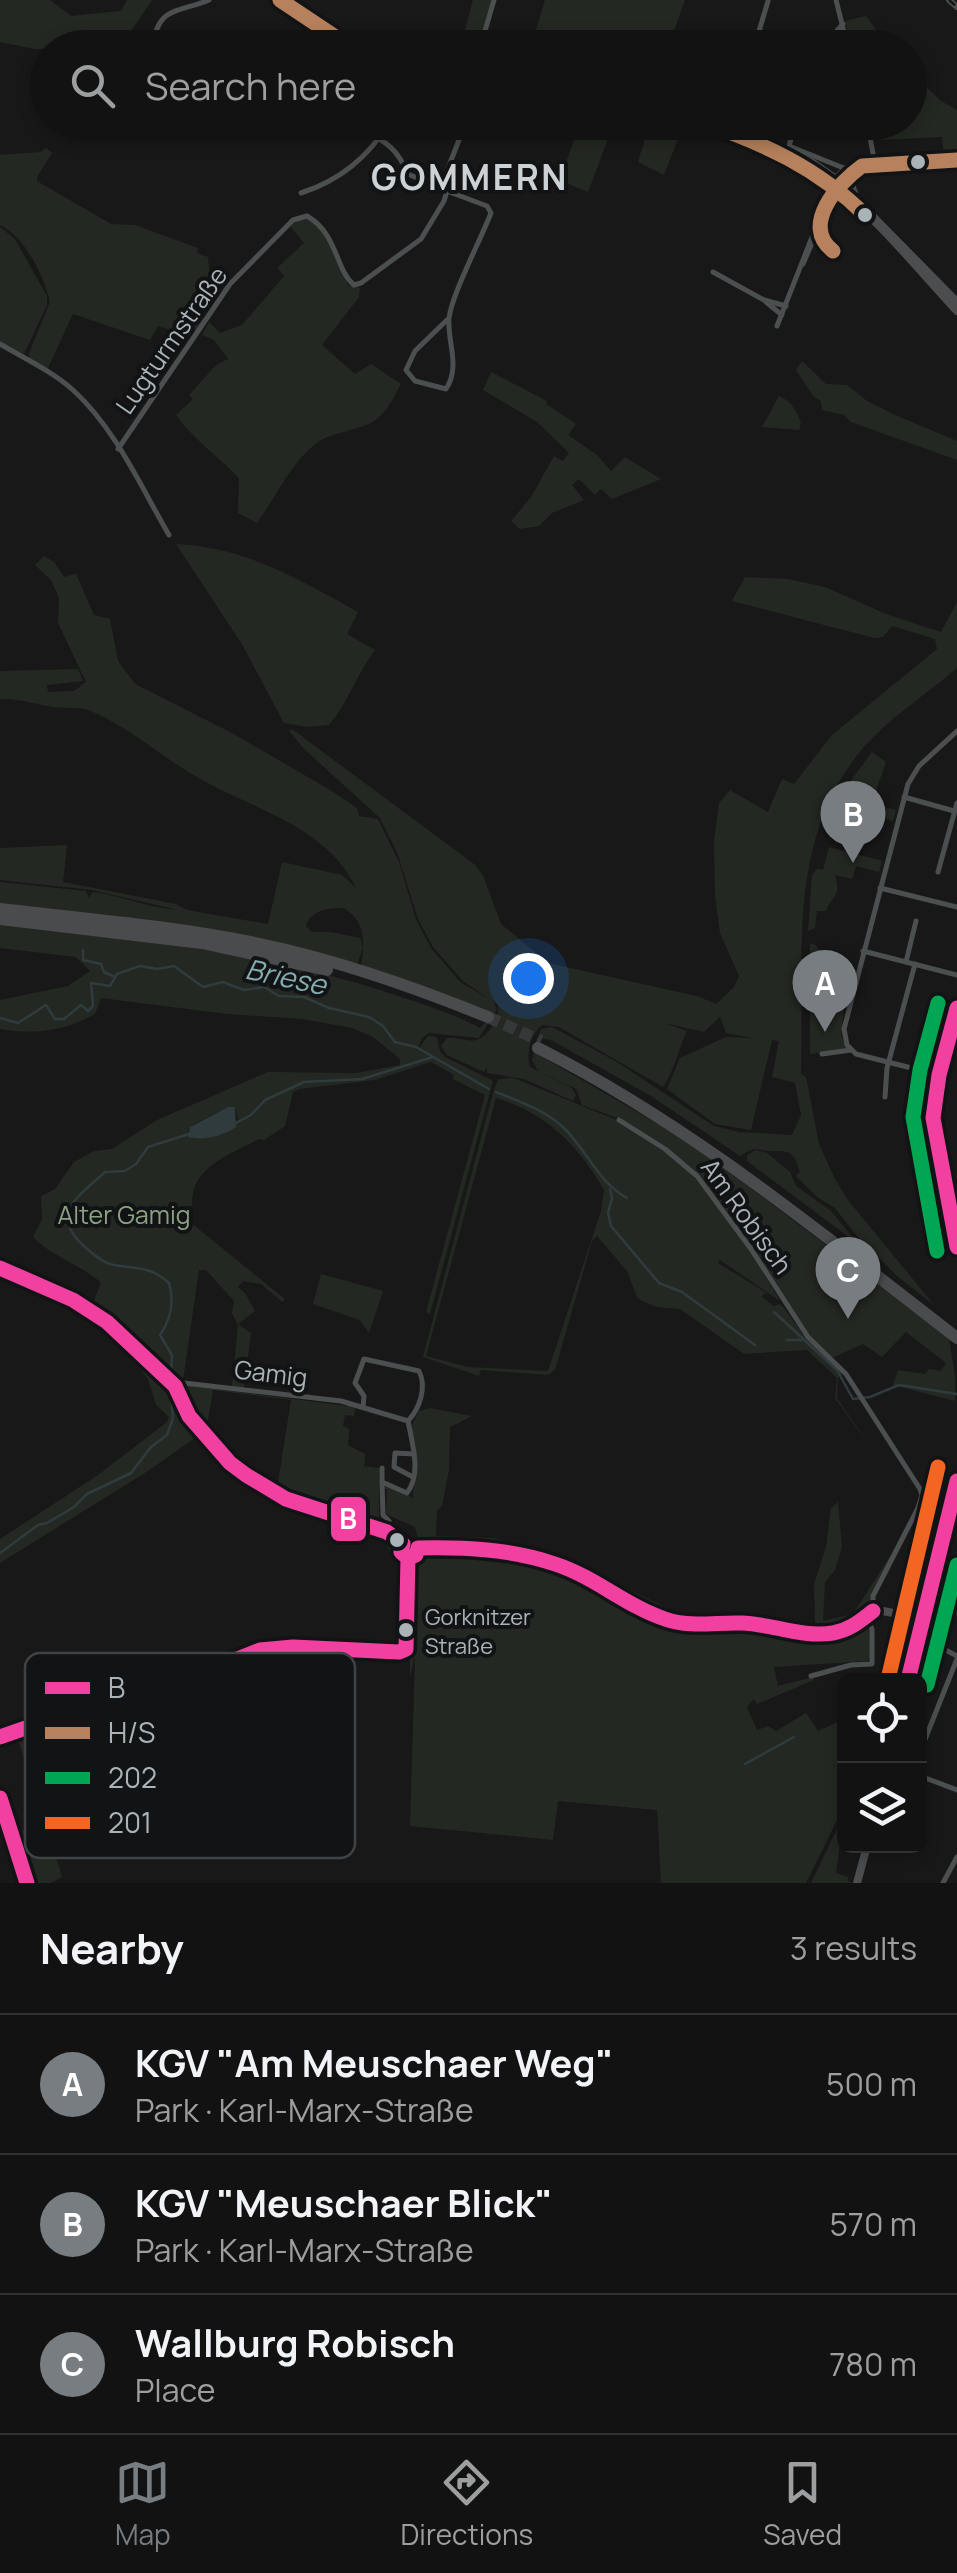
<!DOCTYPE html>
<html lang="en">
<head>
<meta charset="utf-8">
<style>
	body { margin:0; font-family:Manrope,sans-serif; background:#1f2020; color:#f1f3f6 }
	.controls { position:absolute; right:30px; bottom:30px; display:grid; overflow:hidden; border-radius:15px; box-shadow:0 5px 15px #0003 }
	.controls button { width:90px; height:90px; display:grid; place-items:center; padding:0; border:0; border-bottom:2px solid #313232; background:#121212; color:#f1f3f6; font:50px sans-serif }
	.you { position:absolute; left:528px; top:978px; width:35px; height:35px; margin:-25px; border:8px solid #fff; border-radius:50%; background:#1a73e8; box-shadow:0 0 0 15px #1a73e833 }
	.badge { display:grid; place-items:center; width:65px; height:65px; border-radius:50%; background:#777d80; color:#fff; font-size:32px; font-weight:700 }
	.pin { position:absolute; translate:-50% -82px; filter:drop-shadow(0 2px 5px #0008) }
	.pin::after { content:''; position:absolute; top:52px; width:35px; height:30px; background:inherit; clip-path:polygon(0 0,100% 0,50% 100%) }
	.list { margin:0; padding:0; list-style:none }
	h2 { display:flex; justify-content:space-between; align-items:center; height:130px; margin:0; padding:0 40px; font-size:42px }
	h2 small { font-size:32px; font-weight:400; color:#9c9e9f }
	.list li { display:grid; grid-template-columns:65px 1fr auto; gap:30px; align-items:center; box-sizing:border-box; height:140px; padding:0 40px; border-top:2px solid #313232 }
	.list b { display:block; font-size:38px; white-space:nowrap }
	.list p { margin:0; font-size:32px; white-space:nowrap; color:#9c9e9f }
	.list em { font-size:32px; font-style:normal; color:#9c9e9f }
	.icon { flex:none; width:55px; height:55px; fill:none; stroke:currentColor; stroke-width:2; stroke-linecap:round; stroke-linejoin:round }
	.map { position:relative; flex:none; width:957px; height:1883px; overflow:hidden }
	.search { position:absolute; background:#121212; box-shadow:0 5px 15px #0003; left:30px; right:30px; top:30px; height:110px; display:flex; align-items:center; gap:25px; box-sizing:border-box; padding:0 35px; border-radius:55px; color:#9c9e9f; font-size:38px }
	.sheet { height:550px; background:#121212 }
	nav { display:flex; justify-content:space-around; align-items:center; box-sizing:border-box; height:140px; border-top:2px solid #313232; background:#121212; font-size:28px; color:#9c9e9f }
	nav a { display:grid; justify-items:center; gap:5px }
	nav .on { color:#777d80 }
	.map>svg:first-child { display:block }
	.green { fill:#242822; fill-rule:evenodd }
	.water { fill:#2f3b3d }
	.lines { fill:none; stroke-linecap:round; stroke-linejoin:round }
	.stream { stroke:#2f3b3d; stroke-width:2.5 }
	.highway-tunnel { stroke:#353738; stroke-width:12; stroke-dasharray:12 6; stroke-linecap:butt }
	.street { stroke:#4c4f50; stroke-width:5 }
	.secondary { stroke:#4b4d4e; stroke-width:8 }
	.highway { stroke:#494b4d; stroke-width:12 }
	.rail-casing { stroke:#4d5051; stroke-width:6 }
	.rail { stroke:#121314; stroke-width:2.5; stroke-dasharray:8; stroke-linecap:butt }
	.bus-1-casing { stroke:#121314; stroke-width:22 }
	.bus-2-casing { stroke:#121314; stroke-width:22 }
	.bus-3-casing { stroke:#121314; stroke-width:22 }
	.bus-4-casing { stroke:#121314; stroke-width:22 }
	.bus-1 { stroke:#f240a1; stroke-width:15 }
	.bus-2 { stroke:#b6815c; stroke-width:15 }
	.bus-3 { stroke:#00a651; stroke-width:15 }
	.bus-4 { stroke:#f26522; stroke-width:15 }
	.bus-dot { fill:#aab3b8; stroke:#121314; stroke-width:4 }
	.labels { text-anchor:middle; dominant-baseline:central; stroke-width:8; stroke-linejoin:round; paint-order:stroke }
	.bus-label { font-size:22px; fill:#aab3b8; stroke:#121314; text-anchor:start }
	.street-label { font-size:25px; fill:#aab3b8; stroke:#121314 }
	.park-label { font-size:25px; fill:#8ca183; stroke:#121314 }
	.water-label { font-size:28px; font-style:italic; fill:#84abb0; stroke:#121314 }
	.district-label { font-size:35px; font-weight:bold; letter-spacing:2.5px; fill:#cbd1d4; stroke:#121314 }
	.key { fill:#121314; stroke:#404345; stroke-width:2.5 }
	.key-label { font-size:28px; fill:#aab3b8 }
	.line-badge { stroke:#121314; stroke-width:4 }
	.badge-label { font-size:28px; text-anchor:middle; font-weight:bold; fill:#fff }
</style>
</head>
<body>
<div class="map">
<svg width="957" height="1883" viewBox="0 0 957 1883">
	<rect width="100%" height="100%" fill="#181818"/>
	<!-- green -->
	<g class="green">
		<path d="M0 0H50L71 16 121 11 127 0H152L120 47 35 49 0 42Z"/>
		<path d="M473 0H496L481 47 460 48Z"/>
		<path d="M545 0H685L668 47H531Z"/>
		<path d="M866 16 889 47H852L845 21Z"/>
		<path d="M910 71 941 101 957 110V157H944L942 137 875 140 870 123 910 122Z"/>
		<path d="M581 123H614L588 192 559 180Z"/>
		<path d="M650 123H684L664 175 638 162Z"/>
		<path d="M46 148 52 153 37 177V181L111 224 135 225 198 248 197 253 208 257 210 281 201 279 188 310 206 320 199 332 175 322 171 330 158 326 150 340 73 314 47 370 30 360 29 353 50 302C44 276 25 237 0 225V155L41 152Z"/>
		<path d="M307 218C329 231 340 261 348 285L360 288 359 297 322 345 355 374 371 364 401 384C394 396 389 409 379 417 361 433 333 429 314 445 289 466 276 497 257 523L238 513 239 478C221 459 189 435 176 415L193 399 189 395 216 365 228 359 214 340 202 335 209 322 220 333 242 325 284 276 277 268 304 243 290 226 296 220Z"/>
		<path d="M0 227 15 239 47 296V305L24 354 0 343Z"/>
		<path d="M802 361 826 384 847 385 867 401 893 414 957 441V460L851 422 844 415 822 410 821 401 814 397 796 370Z"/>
		<path d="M491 372 547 401 546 404 576 424 568 435 597 455 611 471 625 457 661 479 612 499 601 489 595 495 579 479 572 485 584 500 552 513 539 526 520 529 511 521 531 497 554 456 563 461 569 453 537 422 483 390Z"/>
		<path d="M779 396C792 402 796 410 801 423L799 430 762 427Z"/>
		<path d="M176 544C245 547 299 579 358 612L347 634 375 650C356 675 348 703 329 725L307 727 284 723 243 646Z"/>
		<path d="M44 556 54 562 64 577 76 574 94 615 110 619 118 661 135 684 232 733 332 791 357 808 359 816 378 819 399 862 416 919 431 948 460 982 493 1001 497 1009 479 1038 429 1033 422 1038 416 1052 428 1036 437 1037 440 1051 445 1057 493 1081 430 1314 426 1312 485 1095 453 1079 454 1075 431 1062 375 1080 300 1089 293 1092 285 1126 264 1140 259 1139C237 1151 202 1163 194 1189 191 1199 192 1213 191 1223L285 1299 282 1302 261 1284 243 1281 238 1287 245 1293 255 1311 238 1324 251 1333 244 1388 232 1386 238 1325 232 1313 234 1301 206 1270H199L183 1380 175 1383 91 1308 101 1283C81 1264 53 1258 33 1237L42 1219 41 1196 55 1189 74 1162 94 1151 112 1149 157 1120 268 1072 356 1073 400 1065V1059L373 1037 352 1028 302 1019 227 1014 101 998 95 1014C65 1031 34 1035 0 1029V1000L68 986 90 971 76 957 0 948V923C128 938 257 951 380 990 413 1001 450 1012 480 1028L487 1020 361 966C365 943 366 920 343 908 329 908 310 910 306 926L312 932H331L360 938 363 947 357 965 0 905V882L86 891 89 898 93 892C122 896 149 908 178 910L92 890 0 880V848L67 845 63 882 176 904 187 910 268 924 282 862 342 875 356 888C328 828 256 810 202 780 164 759 131 728 91 711 79 706 65 709 53 707 34 704 19 698 0 699V671L78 669 83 681 47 685 48 692 74 691 86 682 58 623 59 598 51 580 35 565ZM228 1107H235L238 1120 187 1132 194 1124Z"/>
		<path d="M745 577 788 579 825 587 886 614 941 632 957 602V668C927 694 889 718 863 748 784 842 805 961 801 1074L806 1077 819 1144 834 1177 848 1200 934 1305 897 1276 857 1236 835 1208 817 1197 796 1176 800 1172C793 1152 792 1151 771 1151 752 1150 757 1146 740 1156L651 1096 551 1040 541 1038 537 1054 691 1143 949 1338 955 1376V1401L893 1385 898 1370 925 1374 929 1369 941 1371 946 1363 906 1332 882 1357 863 1344 832 1358 809 1336 691 1167 620 1119 582 1105 576 1089 538 1071 532 1060 541 1029 552 1027 617 1062 714 1126 739 1132 792 1135 801 1115 795 1083 772 1077 779 1041 772 1040 751 1130 715 1124 667 1089 680 1058 726 1037 753 1038 726 1033 720 1017 704 1032 664 1023 687 1031C678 1050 675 1069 663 1087L559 1027 542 1025C530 1035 526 1053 530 1067L572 1088 576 1095 573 1101 524 1079 487 1073V1067L484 1072 447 1055 441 1046 447 1038C468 1037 476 1049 491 1028 497 1019 499 1015 498 1005L463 981 433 947 418 919 397 852 380 818 304 749 289 731 292 729 474 864 483 875 501 924 548 963 697 996 716 1004 734 987 739 976 720 933 715 896 714 842 719 803 730 790 768 812 782 779 794 784 832 735 937 649 935 639 892 626 883 637 874 638 732 601Z"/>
		<path d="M872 752 886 762 876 791 849 783Z"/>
		<path d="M841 795 896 810 893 821 876 816 873 829 831 818Z"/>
		<path d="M829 847 882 861 879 872 856 866 852 879 835 875C842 897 833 893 826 911H817L815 928 808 931 812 875 817 869 823 870Z"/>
		<path d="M810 943 815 945 823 955 821 959 814 958V964H820V969L814 970 815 1010H844L841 1035 847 1050 810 1054Z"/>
		<path d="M514 1078 619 1121 679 1161 689 1170 750 1250 780 1301 720 1260 718 1263 770 1295 764 1293 762 1297 774 1306 779 1304 784 1308 806 1338 844 1373 838 1377 837 1398 874 1452 835 1398 837 1378 807 1350 744 1354 680 1309 657 1307 642 1301 637 1297 627 1271 597 1236 592 1241 555 1370 548 1375 481 1370 479 1376 423 1357 494 1089 499 1079ZM496 1098C546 1113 578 1145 604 1190L601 1211 548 1371 468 1367 426 1356Z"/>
		<path d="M755 1150 767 1153 790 1172 796 1186 831 1211 858 1244 747 1161V1156Z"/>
		<path d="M321 1274 383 1291 369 1333 360 1320 313 1304Z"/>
		<path d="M107 1325 157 1375 173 1387 184 1412 229 1465 287 1502 371 1531 390 1542 404 1572 407 1632H401L405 1624 402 1585 398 1565 384 1542 268 1496 227 1466 199 1435 148 1471 0 1563V1539L98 1475 167 1422 169 1417 156 1405 148 1379Z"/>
		<path d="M185 1385 355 1407 354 1416 345 1415 343 1426 349 1429 348 1445 365 1454 364 1466 379 1468V1526C310 1505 255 1490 207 1434 195 1419 183 1407 180 1387ZM213 1390 291 1400 277 1489 234 1460 206 1431Z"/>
		<path d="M430 1408 472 1416 450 1427 449 1470 442 1506 437 1510 436 1536 493 1538 558 1554 677 1613C701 1616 726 1611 750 1614 772 1617 793 1626 815 1623L814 1584 826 1547 831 1508 838 1502 842 1547 835 1570 825 1582 823 1621 853 1614 894 1550 868 1606 859 1614 868 1609C854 1626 843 1626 822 1629L821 1625 820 1631 687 1622 651 1611 590 1576 472 1544 419 1543 415 1527 386 1514 387 1489H383L388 1485 413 1498 416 1452 411 1427 419 1411Z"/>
		<path d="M473 1548 559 1566 599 1585 633 1607 666 1621 736 1625 806 1636 869 1624 870 1657 867 1661 774 1667 778 1686 814 1677V1680L757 1704 754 1699 747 1707 757 1730 768 1726 776 1731 806 1713 818 1731 844 1719V1806L806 1883H661L657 1810 558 1801 553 1840 410 1826 415 1660 411 1652 414 1659 410 1678V1656L401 1655 411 1651 408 1648 415 1593 413 1571 428 1555Z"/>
		<path d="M233 1652 234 1656 120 1703 46 1719 45 1715 123 1699Z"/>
		<path d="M57 1720V1846L53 1847 62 1877 50 1883H29L15 1832 35 1829 40 1834 48 1831 16 1734Z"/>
		<path d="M844 1815 836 1873 848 1877V1881L852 1883H811Z"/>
	</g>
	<!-- water -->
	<g class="water">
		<path d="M228 1107H235L236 1127C223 1136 204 1141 188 1137L190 1127Z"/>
		<path d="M957 1590V1614L923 1664 918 1680H912Z"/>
	</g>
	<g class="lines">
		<!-- stream -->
		<g class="stream">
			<path d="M83 950V960L101 964 104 972 115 977"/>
			<path d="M0 1018 18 1023 46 1005 55 1019H64L81 1005 88 1011 93 1006 91 983 110 986 117 974 140 966 157 969 174 966 203 987 223 982 244 990 264 987 279 996 304 997 329 1008 369 1017 383 1026 395 1042 416 1047 489 1089"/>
			<path d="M496 1092C520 1102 546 1110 565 1129 587 1151 599 1183 627 1198"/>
			<path d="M236 1123 251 1115 265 1100 304 1082 362 1079 433 1057"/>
			<path d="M610 1189 612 1198 608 1213 611 1226 659 1283 682 1292 755 1345"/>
			<path d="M774 1312 837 1370 853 1399 870 1397 899 1385 957 1394"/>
			<path d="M787 1340H803"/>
			<path d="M171 1379 172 1355 160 1335C171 1319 175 1303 169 1283 148 1264 134 1270 110 1264 100 1261 92 1253 84 1246 48 1214 79 1196 105 1172L125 1171 136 1164 148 1147 189 1134"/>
			<path d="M0 1553 38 1525 47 1523 74 1507 87 1494 131 1473 151 1447 167 1435 173 1418 170 1386"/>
			<path d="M745 1764 794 1737"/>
		</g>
		<!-- highway-tunnel -->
		<path class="highway-tunnel" d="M488 1017 541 1041"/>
		<!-- street -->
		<g class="street">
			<path d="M836 0 848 48"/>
			<path d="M759 31 808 48"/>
			<path d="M153 47C157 6 178 13 209 0"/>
			<path d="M480 48 494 0"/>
			<path d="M754 48 768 1"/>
			<path d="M822 48 843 24"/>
			<path d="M350 122C379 140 394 141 408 174"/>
			<path d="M796 122 789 146 846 169"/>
			<path d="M867 122 875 164"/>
			<path d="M390 173 408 174 431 184 443 181"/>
			<path d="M447 191 487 206 491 213C481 239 452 294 449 318 447 342 461 366 446 389L415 381 406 370 415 351 449 318"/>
			<path d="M301 193C341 180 368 157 390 122"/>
			<path d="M803 264 836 187"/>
			<path d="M713 272 764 300 786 306"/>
			<path d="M766 302 782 315"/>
			<path d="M777 326 833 184"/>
			<path d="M0 344C24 358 53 372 73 390 115 428 141 487 169 535"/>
			<path d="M118 449 230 284 293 220 307 216C338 234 335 269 354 285L361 283 421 239 444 201 447 191 443 181 466 122"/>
			<path d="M904 797 954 811"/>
			<path d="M938 872 957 803"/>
			<path d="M880 888 957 907"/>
			<path d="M863 951 957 975"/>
			<path d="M906 962 916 921"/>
			<path d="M822 1054 851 1050"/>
			<path d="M939 1075 856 1054 847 1045 844 1029 908 784 919 766 957 731"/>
			<path d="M885 1097 887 1068 915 964"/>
			<path d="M619 1120 665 1149 697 1176 751 1249 808 1337 846 1374 920 1489 922 1495 918 1508 873 1596V1611"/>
			<path d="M175 1386 184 1383 341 1401 408 1421C412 1443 422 1474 407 1493L382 1482 383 1515 389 1521"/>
			<path d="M363 1407 364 1396 355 1383 364 1359 419 1371C427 1387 420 1408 408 1421"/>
			<path d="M382 1468V1482"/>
			<path d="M413 1477 394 1467 395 1453 414 1454"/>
			<path d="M942 1648 957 1656"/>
			<path d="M811 1676 851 1665 872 1664V1629L866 1616"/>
			<path d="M0 1737 57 1717 122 1705 260 1650 293 1647 399 1652 406 1649 408 1641V1558"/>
			<path d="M920 1752 957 1659"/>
			<path d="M920 1776 957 1790"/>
			<path d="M943 1883 957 1857"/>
		</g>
		<!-- secondary -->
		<g class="secondary">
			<path d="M280 0 353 48"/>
			<path d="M699 122C745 137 794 153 832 183 878 219 917 268 957 311"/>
			<path d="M771 144 813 163 836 179 957 302"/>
			<path d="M851 172 850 181 854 193"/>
			<path d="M835 180 846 169 855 166 957 160"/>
			<path d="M957 1008 939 1075 933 1118 957 1247"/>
			<path d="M0 1268 73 1300 107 1322 175 1386 189 1416 230 1463 246 1475 286 1499 387 1532 403 1544 401 1552 406 1557H414L418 1548 484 1547 560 1565 601 1583 650 1613 686 1624H746L791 1632 816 1633 851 1628 878 1610 923 1619"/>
			<path d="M936 1565 957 1573"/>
			<path d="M908 1680 957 1481"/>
			<path d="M0 1798 27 1883"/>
			<path d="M857 1883 867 1846"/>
		</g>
		<!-- highway -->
		<g class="highway">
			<path d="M0 909C87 919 174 926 260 944 338 960 414 987 488 1017"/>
			<path d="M0 919 202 943 327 970"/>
			<path d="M538 1048C691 1125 822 1234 957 1338"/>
		</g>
		<!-- rail casing -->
		<g class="rail-casing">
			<path id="rail" d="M949 0 957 7"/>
		</g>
		<!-- rail -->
		<use href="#rail" class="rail"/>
		<!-- bus-1 casing -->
		<g class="bus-1-casing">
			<g id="bus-1">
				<path d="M957 1008 939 1075 933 1118 957 1247"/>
				<path d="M0 1268 73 1300 107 1322 175 1386 189 1416 230 1463 246 1475 286 1499 387 1532 403 1544 401 1552 408 1558 406 1649 399 1652 293 1647 260 1650 122 1705 57 1717 0 1737"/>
				<path d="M408 1558 416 1555 418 1548C464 1547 511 1549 555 1564 595 1577 626 1606 665 1619 690 1628 716 1622 742 1623 772 1624 802 1638 833 1633 850 1630 860 1621 873 1611"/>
				<path d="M908 1680 957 1481"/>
				<path d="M0 1798 27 1883"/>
			</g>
		</g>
		<!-- bus-2 casing -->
		<g class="bus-2-casing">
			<g id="bus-2">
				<path d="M280 0 352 48"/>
				<path d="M701 122C763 143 818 168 865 215"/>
				<path d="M833 251C800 226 838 183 862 166L957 160"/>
			</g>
		</g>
		<!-- bus-3 casing -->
		<g class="bus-3-casing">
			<g id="bus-3">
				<path d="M937 1251 913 1117 920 1070 938 1003"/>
				<path d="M927 1685 957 1565"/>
			</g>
		</g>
		<!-- bus-4 casing -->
		<g class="bus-4-casing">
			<path id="bus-4" d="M889 1675 938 1467"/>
		</g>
		<!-- bus-1 -->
		<use href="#bus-1" class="bus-1"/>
		<!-- bus-2 -->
		<use href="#bus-2" class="bus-2"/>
		<!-- bus-3 -->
		<use href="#bus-3" class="bus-3"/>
		<!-- bus-4 -->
		<use href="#bus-4" class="bus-4"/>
	</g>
	<!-- markers -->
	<g class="bus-dot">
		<circle cx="918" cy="162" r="9"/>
		<circle cx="865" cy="215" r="9"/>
		<circle cx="397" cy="1540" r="9"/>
		<circle cx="406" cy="1630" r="9"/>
	</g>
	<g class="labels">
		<!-- bus labels -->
		<g class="bus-label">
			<text x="425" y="1617">Gorknitzer<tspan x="425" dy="29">Straße</tspan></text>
		</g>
		<!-- street labels -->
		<g class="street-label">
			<text transform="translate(171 340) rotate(-55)">Lugturmstraße</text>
			<text transform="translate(747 1216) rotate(54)">Am Robisch</text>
			<text transform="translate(271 1373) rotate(7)">Gamig</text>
		</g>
		<!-- park labels -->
		<g class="park-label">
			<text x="124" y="1214">Alter Gamig</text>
		</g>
		<!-- water labels -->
		<g class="water-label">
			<text transform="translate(286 976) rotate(12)">Briese</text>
		</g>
		<!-- district labels -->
		<g class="district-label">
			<text x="470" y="177">GOMMERN</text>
		</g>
	</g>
	<!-- legend -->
	<rect x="25" y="1653" width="330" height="205" rx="15" class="key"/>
	<rect x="45" y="1682" width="45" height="12" fill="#f240a1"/>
	<rect x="45" y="1727" width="45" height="12" fill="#b6815c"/>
	<rect x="45" y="1772" width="45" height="12" fill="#00a651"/>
	<rect x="45" y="1817" width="45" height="12" fill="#f26522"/>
	<g class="key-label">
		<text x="108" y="1698">B</text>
		<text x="108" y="1743">H/S</text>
		<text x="108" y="1788">202</text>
		<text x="108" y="1833">201</text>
	</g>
	<rect class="line-badge" x="329" y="1495" width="39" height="48" rx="10" fill="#f240a1"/>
	<g class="badge-label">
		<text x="348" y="1529">B</text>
	</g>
</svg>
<div class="controls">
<button><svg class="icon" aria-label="locate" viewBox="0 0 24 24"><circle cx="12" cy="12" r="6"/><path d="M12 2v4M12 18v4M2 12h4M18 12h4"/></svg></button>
<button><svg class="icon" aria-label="layers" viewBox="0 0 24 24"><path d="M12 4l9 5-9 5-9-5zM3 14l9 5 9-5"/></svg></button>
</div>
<div class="you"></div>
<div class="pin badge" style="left:825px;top:1032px">A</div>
<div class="pin badge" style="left:853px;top:863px">B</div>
<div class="pin badge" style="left:848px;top:1319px">C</div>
<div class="search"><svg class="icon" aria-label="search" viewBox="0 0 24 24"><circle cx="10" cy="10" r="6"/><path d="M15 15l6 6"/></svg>Search here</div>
</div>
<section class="sheet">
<h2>Nearby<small>3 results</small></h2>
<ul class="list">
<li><span class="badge">A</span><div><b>KGV &quot;Am Meuschaer Weg&quot;</b><p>Park · Karl-Marx-Straße</p></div><em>500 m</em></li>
<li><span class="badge">B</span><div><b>KGV &quot;Meuschaer Blick&quot;</b><p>Park · Karl-Marx-Straße</p></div><em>570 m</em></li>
<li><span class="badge">C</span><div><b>Wallburg Robisch</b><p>Place</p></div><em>780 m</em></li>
</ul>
</section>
<nav>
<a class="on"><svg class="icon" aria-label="map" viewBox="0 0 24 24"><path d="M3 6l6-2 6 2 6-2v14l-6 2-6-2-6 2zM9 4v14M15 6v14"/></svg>Map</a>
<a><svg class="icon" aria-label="directions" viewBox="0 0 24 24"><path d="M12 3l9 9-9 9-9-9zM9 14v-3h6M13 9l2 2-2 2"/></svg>Directions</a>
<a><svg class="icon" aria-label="saved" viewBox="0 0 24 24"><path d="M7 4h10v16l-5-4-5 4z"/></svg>Saved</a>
</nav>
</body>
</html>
